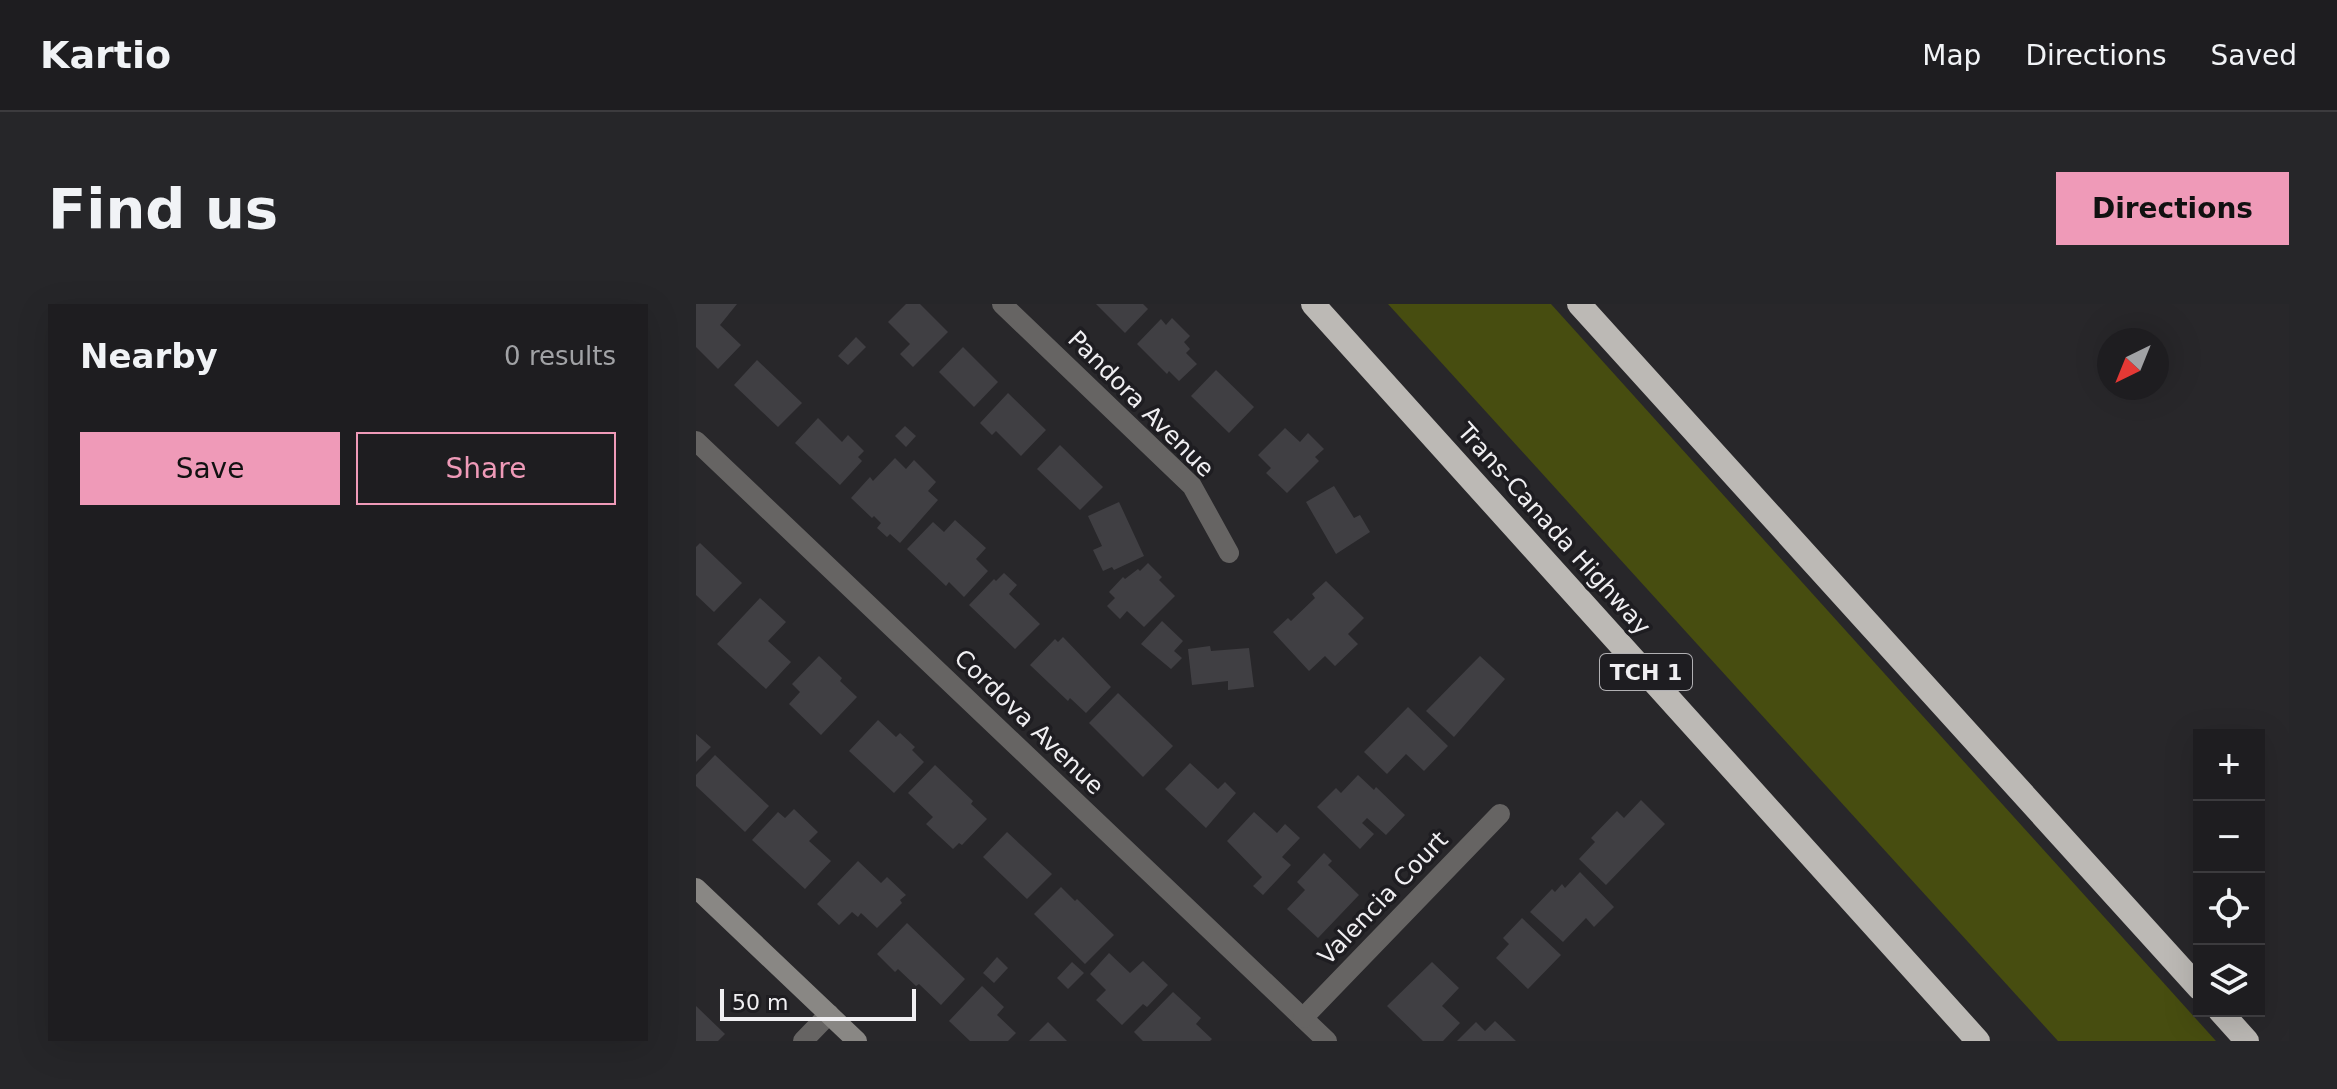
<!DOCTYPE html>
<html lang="en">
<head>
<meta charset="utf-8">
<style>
	body { margin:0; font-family:"DejaVu Sans",sans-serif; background:#262629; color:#f1f3f6 }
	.controls { position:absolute; right:24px; bottom:24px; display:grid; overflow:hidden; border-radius:0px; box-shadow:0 8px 32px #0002 }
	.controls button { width:72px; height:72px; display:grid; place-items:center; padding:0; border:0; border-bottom:2px solid #3c3b3e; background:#1e1d20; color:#f1f3f6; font:40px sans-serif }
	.compass { position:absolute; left:1401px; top:24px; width:72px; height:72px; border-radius:50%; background:#1e1d20; box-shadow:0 8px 32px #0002; rotate:223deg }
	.scale { position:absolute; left:24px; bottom:20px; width:196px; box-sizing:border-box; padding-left:8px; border:4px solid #f0eff2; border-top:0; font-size:22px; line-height:28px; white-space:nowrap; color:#f0eff2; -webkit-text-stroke:6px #1e1d21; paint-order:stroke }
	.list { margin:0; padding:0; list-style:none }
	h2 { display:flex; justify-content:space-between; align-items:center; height:104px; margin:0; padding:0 32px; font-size:34px }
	h2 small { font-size:26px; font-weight:400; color:#a1a2a5 }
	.actions { display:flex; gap:16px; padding:24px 32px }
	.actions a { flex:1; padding:18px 0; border:2px solid #ef9ab8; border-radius:0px; text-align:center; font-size:28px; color:#ef9ab8 }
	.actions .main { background:#ef9ab8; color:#111 }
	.icon { flex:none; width:44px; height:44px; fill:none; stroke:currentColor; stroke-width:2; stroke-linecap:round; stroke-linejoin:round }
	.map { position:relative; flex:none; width:1593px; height:737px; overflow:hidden; border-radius:0px }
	header { display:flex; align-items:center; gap:48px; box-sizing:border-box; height:112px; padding:0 40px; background:#1e1d20; border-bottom:2px solid #3c3b3e }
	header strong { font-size:38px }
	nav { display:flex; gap:44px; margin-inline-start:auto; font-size:28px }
	.intro { display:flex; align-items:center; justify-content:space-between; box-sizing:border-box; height:192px; padding:0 48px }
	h1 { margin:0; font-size:56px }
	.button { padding:20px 36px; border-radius:0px; background:#ef9ab8; color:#111; font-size:28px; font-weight:700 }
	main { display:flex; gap:48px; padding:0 48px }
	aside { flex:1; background:#1e1d20; border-radius:0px; box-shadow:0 8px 32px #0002 }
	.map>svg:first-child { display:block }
	.green { fill:#474d10 }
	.building { fill:#403f43 }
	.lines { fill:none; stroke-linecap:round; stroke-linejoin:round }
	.street { stroke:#666463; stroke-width:20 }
	.secondary { stroke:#898784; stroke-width:20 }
	.highway { stroke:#bcb9b5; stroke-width:24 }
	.labels { text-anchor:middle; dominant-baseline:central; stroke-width:7; stroke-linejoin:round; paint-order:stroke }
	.shield { fill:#1e1d21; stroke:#b1b0b3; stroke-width:2 }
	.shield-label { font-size:22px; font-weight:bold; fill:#f0eff2 }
	.street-label { font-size:24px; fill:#f0eff2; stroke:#1e1d21 }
</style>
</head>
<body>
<header>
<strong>Kartio</strong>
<nav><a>Map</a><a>Directions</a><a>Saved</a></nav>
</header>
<div class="intro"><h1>Find us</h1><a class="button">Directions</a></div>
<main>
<aside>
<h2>Nearby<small>0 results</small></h2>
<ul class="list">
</ul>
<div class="actions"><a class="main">Save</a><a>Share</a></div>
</aside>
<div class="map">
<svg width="1593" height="737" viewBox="0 0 1593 737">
	<rect width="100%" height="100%" fill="#28272a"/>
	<!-- green -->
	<path class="green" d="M692 0H855L1520 737H1362Z"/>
	<!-- building -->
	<g class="building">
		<path d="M0 0H41L24 21 45 41 22 65 0 43Z"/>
		<path d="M210 0H224L252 28 217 63 204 50 214 40 192 18Z"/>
		<path d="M400 0H447L452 5 429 29Z"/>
		<path d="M476 14 494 32 488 38 494 45 490 49 501 60 483 77 473 67 471 70 441 40 465 15 470 21Z"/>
		<path d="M160 33 170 43 152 61 142 52Z"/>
		<path d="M267 43 302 78 278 103 243 68Z"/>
		<path d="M61 56 106 99 82 123 38 81Z"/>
		<path d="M520 66 558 103 533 129 495 92Z"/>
		<path d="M312 89 350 126 325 152 300 127 296 131 284 119Z"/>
		<path d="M122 114 146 138 152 131 168 147 162 153 166 157 144 181 99 139Z"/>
		<path d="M209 122 220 132 210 143 199 132Z"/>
		<path d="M589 124 604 138 612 129 628 145 619 153 623 157 591 189 570 169 575 164 562 151Z"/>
		<path d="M364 141 407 183 384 206 341 165Z"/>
		<path d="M199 154 210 165 218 156 240 178 232 187 242 196 204 239 194 230 191 233 181 224 185 219 178 212 176 214 155 194 174 173 177 177Z"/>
		<path d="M638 182 658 214 664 211 674 228 640 250 610 198Z"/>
		<path d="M423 198 448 252 418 266 416 263 407 267 397 246 406 242 392 212Z"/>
		<path d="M259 216 290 244 280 255 292 267 268 293 253 278 250 282 211 245 237 218 248 228Z"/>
		<path d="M4 239 46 279 18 308 0 291V243Z"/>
		<path d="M452 259 466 273 463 276 479 292 448 323 431 307 424 315 411 302 419 294 413 288 427 273 429 275 442 265 444 267Z"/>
		<path d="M308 269 321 281 313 290 344 320 319 345 273 301 298 275 300 277Z"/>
		<path d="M630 277 668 314 652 330 662 340 639 362 629 352 613 367 577 328 592 314 595 317 619 294 616 290Z"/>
		<path d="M64 294 90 318 72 337 95 358 70 385 21 340Z"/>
		<path d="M466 317 487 337 478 347 486 354 475 365 445 340Z"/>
		<path d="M367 333 415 383 390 409 374 394 372 397 334 361 359 335 362 338Z"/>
		<path d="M514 342 515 347 553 344 558 383 532 386V377L496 381 492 345Z"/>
		<path d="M123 352 146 374 144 377 161 393 125 431 93 400 104 388 96 380Z"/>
		<path d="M784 352 809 375 758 433 730 407Z"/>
		<path d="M422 389 477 442 447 473 393 419Z"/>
		<path d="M712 403 752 442 728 467 710 450 691 470 668 448Z"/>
		<path d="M182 416 200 433 204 429 219 443 216 446 228 458 198 489 153 447Z"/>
		<path d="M0 430 15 443 0 458Z"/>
		<path d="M19 451 73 502 49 528 0 482V471Z"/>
		<path d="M494 459 522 485 529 478 540 489 510 524 469 485Z"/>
		<path d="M239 461 277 497 275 500 291 515 266 541 263 539 257 545 230 520 237 513 212 489Z"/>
		<path d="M662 471 678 486 680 483 709 511 690 531 671 514 666 519 678 530 664 545 621 503 640 484 645 489Z"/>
		<path d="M945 496 969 520 910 581 883 555 899 538 895 534 921 507 928 514Z"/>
		<path d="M98 505 122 528 113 537 135 557 109 585 56 536 82 508 89 514Z"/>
		<path d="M558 508 581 529 589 520 604 534 586 553 595 561 567 591 557 582 566 573 531 537Z"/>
		<path d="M311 528 356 570 331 595 287 553Z"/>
		<path d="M628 549 636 557 632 561 663 591 622 634 591 605 609 586 601 578Z"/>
		<path d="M162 557 185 579 191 573 210 591 204 596 206 599 181 624 165 609 162 613 156 608 143 621 121 600Z"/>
		<path d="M884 568 918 603 898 623 890 614 867 638 834 608 856 585 859 588 866 580 869 584Z"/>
		<path d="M365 583 379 597 381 595 418 631 389 660 338 610Z"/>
		<path d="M826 614 865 651 832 685 800 654 813 640 807 634Z"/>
		<path d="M211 619 269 675 245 701 223 680 220 682 202 665 199 668 181 650Z"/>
		<path d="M413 649 434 669 447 657 472 681 451 703 447 700 426 721 400 696 410 686 394 670Z"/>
		<path d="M301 653 312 664 298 679 287 669Z"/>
		<path d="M376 658 388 669 372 685 361 674Z"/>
		<path d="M736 658 763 684 746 702 764 719 747 737H727L691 702Z"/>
		<path d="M286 682 308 703 301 711 320 729 312 737H274L253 717Z"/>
		<path d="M477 688 505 714 500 720 516 735 514 737H447L438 728Z"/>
		<path d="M0 702 29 730 22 737H0Z"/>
		<path d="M799 717 820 737H761L780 718 789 727Z"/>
		<path d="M352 718 371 737H333Z"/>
	</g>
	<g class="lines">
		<!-- street -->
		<g class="street">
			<path d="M306 0 496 182 533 249"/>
			<path d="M0 137 631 737"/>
			<path d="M607 714 804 510"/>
			<path d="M107 737 133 710"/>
		</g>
		<!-- secondary -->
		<path class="secondary" d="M0 584 161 737"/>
		<!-- highway -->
		<g class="highway">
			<path d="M617 0 1282 737"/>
			<path d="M883 0 1503 684"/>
			<path d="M1524 707 1551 737"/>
		</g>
	</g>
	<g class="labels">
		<!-- shield labels -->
		<rect class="shield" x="904" y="350" width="92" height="36" rx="6"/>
		<g class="shield-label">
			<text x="950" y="368">TCH 1</text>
		</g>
		<!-- street labels -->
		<g class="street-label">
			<text transform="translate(445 100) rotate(45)">Pandora Avenue</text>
			<text transform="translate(858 225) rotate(48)">Trans-Canada Highway</text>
			<text transform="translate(333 418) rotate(44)">Cordova Avenue</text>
			<text transform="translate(687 594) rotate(-46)">Valencia Court</text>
		</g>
	</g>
</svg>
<div class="controls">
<button>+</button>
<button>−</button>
<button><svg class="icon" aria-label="locate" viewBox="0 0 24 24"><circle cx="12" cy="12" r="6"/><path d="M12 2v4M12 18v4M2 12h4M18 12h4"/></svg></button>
<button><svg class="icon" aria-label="layers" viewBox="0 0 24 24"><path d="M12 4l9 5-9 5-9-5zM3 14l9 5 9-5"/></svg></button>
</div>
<svg class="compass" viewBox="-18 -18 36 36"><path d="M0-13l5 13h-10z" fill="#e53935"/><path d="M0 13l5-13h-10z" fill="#a1a2a5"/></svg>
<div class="scale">50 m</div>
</div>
</main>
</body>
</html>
